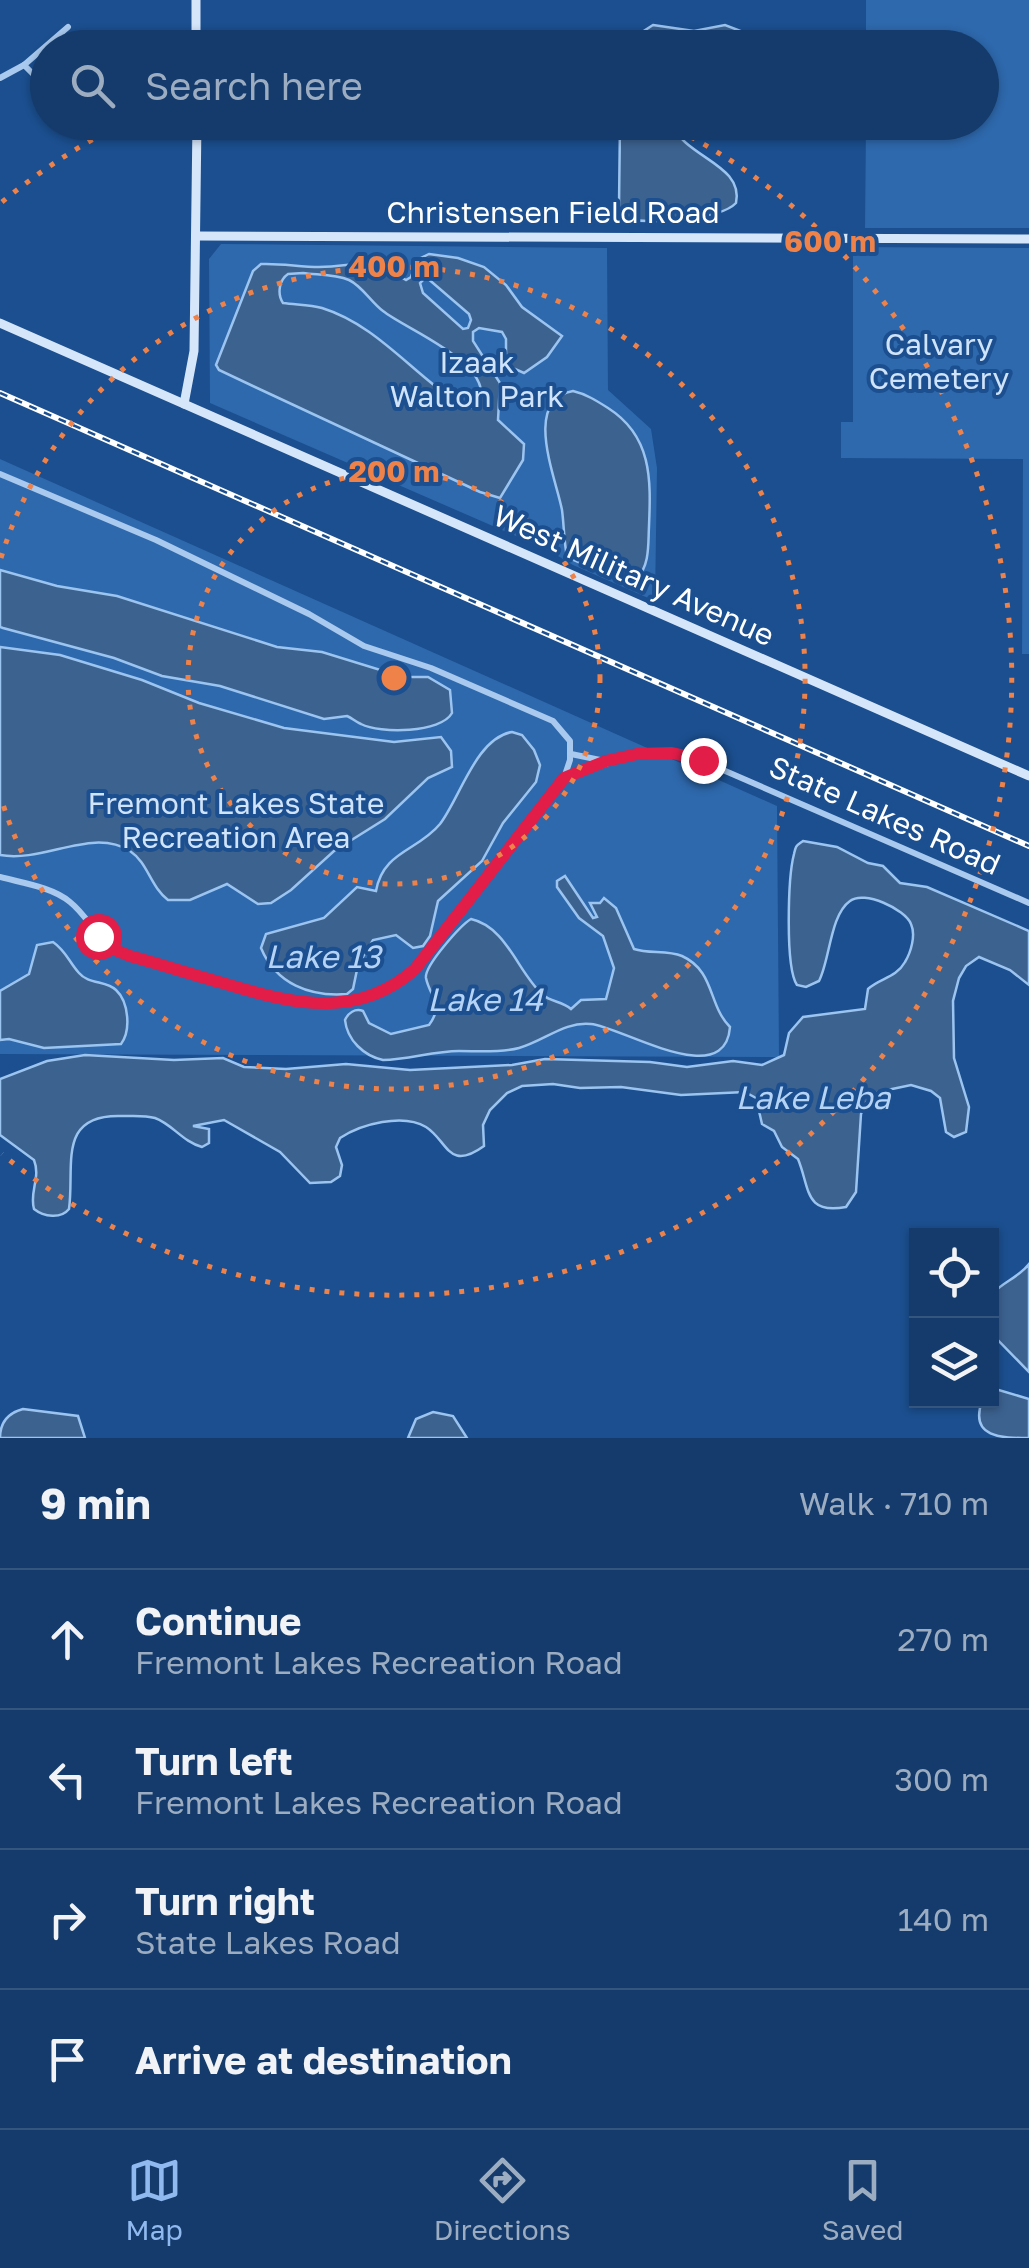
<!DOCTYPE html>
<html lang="en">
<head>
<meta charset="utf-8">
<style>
	body { margin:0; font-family:"Golos Text",sans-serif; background:#1d4271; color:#f1f3f6 }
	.controls { position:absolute; right:30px; bottom:30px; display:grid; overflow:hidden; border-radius:0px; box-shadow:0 2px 8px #0004 }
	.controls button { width:90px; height:90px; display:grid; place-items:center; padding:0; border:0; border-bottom:2px solid #33557e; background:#143b6b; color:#f1f3f6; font:50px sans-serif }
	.stop { position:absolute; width:30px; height:30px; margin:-22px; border:8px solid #e11d48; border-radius:50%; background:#fff }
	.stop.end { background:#e11d48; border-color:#fff; box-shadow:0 2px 10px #0008 }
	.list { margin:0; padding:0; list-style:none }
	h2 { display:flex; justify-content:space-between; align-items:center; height:130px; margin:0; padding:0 40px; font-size:42px }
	h2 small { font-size:32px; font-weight:400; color:#9dadc1 }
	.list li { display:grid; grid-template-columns:65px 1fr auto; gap:30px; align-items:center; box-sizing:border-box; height:140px; padding:0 40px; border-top:2px solid #33557e }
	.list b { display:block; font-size:38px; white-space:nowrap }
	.list p { margin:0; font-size:32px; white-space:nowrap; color:#9dadc1 }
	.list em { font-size:32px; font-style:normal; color:#9dadc1 }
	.icon { flex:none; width:55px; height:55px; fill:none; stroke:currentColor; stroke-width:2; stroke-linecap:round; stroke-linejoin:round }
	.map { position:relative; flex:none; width:1029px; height:1438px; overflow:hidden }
	.search { position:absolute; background:#143b6b; box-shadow:0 2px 8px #0004; left:30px; right:30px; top:30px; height:110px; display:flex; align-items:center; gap:25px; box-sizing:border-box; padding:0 35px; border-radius:55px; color:#9dadc1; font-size:38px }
	.sheet { height:690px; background:#143b6b }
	nav { display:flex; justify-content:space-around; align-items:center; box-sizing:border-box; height:140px; border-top:2px solid #33557e; background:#143b6b; font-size:28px; color:#9dadc1 }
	nav a { display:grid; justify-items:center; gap:5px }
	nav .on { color:#90b9f0 }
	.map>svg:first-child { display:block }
	.green { fill:#2e69ad }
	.water { fill:#3c6290; stroke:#9cc4f0; stroke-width:2.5; fill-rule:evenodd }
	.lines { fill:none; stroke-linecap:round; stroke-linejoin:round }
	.street { stroke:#a9c9ee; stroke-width:6 }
	.secondary { stroke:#d6e6fa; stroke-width:9 }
	.rail-casing { stroke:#fff; stroke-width:6 }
	.rail { stroke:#1b4f8f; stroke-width:2.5; stroke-dasharray:8; stroke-linecap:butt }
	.route { stroke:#e11d48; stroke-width:12 }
	.ring { fill:none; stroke:#ee8249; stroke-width:5; stroke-dasharray:5 10 }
	.labels { text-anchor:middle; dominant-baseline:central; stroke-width:8; stroke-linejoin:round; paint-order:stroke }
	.street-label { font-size:30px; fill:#fff; stroke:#1b4f8f }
	.park-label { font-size:30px; fill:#cfe3fa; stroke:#1b4f8f }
	.water-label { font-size:32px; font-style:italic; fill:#b5d3f5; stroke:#1b4f8f }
	.centre { fill:#ee8249; stroke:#1b4f8f; stroke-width:5 }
	.ring-label { font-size:30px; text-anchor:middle; font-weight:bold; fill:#ee8249; stroke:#1b4f8f; stroke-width:8; stroke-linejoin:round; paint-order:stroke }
</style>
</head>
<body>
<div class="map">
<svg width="1029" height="1438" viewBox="0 0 1029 1438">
	<rect width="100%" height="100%" fill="#1b4f8f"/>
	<!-- green -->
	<g class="green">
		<path d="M866 0H1029V228H865L866 123 982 122V48L866 47Z"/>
		<path d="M221 244 607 248 608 390 651 429 657 468 655 601 573 565 548 550 210 403 209 259Z"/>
		<path d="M853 247 1029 248V654H1022L1023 459 841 458V422H853Z"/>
		<path d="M0 459 777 806 779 1057 0 1054Z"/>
	</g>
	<!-- water -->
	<g class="water">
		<path d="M653 25 694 31 725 25 751 35 756 47H628L636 36Z"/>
		<path d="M620 123H671C685 158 744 164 736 203 720 220 645 225 622 218L619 206Z"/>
		<path d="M429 254 458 258 484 267 506 285 522 307 562 336 547 357 524 373 506 365V339L502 332 479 328 473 332V341L500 383 498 420 524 444 523 460 500 498 480 492 255 387 219 370 216 365 253 271 261 264C280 263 300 267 319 267 362 266 365 255 406 280L411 277 417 260ZM303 273C317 275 335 274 349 280 362 286 371 302 383 311 408 331 500 365 478 407L467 408C416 379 380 326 322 308 309 304 296 305 283 303 277 294 279 280 288 274ZM426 277 469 314 471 320 468 328 463 329 423 293 420 283Z"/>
		<path d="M573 391C586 394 597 401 608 408 652 436 651 479 649 526 648 544 650 565 637 578H615L567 557C564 542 564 525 562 510 556 478 522 400 573 391Z"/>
		<path d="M0 570 57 586 117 596 277 647 322 652 403 677H428L450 690 452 713C441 733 380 734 361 724 356 722 352 718 347 716L324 719 220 686 162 676 114 658 3 628 0 627Z"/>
		<path d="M0 647 60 655 142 680 199 703 284 728 394 742 441 737 451 751 452 767 428 778 385 819 334 851 291 890 271 903 258 904 227 884 190 900H168C150 886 148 863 130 851 92 827 44 863 0 855Z"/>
		<path d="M512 732 522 735 534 750 540 765 536 782 503 823 482 861 438 901 430 936 423 946 413 948 396 935 373 940 358 965 353 989 347 994C310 997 276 984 261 948L266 934 324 918 357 887 376 891C383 851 418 851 440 824 460 798 476 738 512 732Z"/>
		<path d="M803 841 837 847 868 863 883 866 900 883 927 887 1029 931V985L1010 970 979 957 966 966 959 978 953 1001 954 1058 969 1107 966 1132 954 1137 946 1132 940 1098 931 1091 911 1085 878 1092 867 1101 861 1114 856 1192 846 1207C804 1215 810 1188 798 1159L782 1147 774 1131 762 1124 756 1098 745 1092 681 1095 621 1087 580 1088 553 1084 522 1086 507 1093 490 1110 483 1125 484 1146C448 1172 448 1141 426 1127 403 1113 361 1124 340 1138L336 1147 342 1165 340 1176 331 1182 310 1183 280 1152 224 1120 193 1126 209 1129V1143L202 1147C183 1142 172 1124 155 1118 145 1115 133 1116 123 1116 56 1113 75 1166 69 1209 61 1219 44 1217 34 1209 29 1192 41 1178 34 1160L0 1135V1079L47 1061 85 1055 174 1060 223 1058 244 1067 286 1069 346 1064 410 1070 512 1065 545 1059 650 1062 687 1067 733 1061 762 1065 784 1055 789 1033 803 1017 865 1009 868 989C880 978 896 978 905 962 911 952 916 935 911 924 905 909 864 890 850 901 830 915 830 960 819 981L806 987 797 985C785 967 788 877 794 854 796 845 796 846 803 841Z"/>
		<path d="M565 876 593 918 597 917 590 903H600L604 898 616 908 634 949C649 954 667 950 682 956 715 971 708 1005 730 1027 725 1092 622 1027 591 1024 565 1021 544 1041 519 1048 501 1053 478 1051 459 1051 433 1051 408 1060 383 1060 364 1056 347 1040 345 1020 348 1013 355 1008 363 1011L369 1023 391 1034 429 1025C445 1003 430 998 426 978 424 966 461 925 471 919 507 927 518 973 543 995 551 1002 562 1001 571 1009L581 1000 606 999 614 968 603 936 579 918 557 887V881Z"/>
		<path d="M53 942C66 951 69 962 79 973 88 984 107 981 116 990 129 1002 131 1031 121 1044L44 1048 9 1039 0 1040V991L29 974 37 945Z"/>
		<path d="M1029 1264V1372L992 1334V1294C1004 1281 1018 1278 1029 1264Z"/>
		<path d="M992 1388 1029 1399V1438C1002 1438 969 1438 982 1401L992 1400Z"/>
		<path d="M23 1409 78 1416 85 1438H0C0 1422 8 1413 23 1409Z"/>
		<path d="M433 1412 453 1416 467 1438H408L416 1419Z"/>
	</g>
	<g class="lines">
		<!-- street -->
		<g class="street">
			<path d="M24 65 48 89"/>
			<path d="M0 78 24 65 68 27"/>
			<path d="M115 122 197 125"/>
			<path d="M0 474 156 540 309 614 364 646 431 668 553 721 570 741V760L564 778 421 962C364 1025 289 1002 219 982 187 973 154 965 122 953 98 943 90 918 70 902 52 887 22 883 0 877"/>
			<path d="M571 754 605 761"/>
			<path d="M564 778C611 764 641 744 693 757L1029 903"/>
		</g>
		<!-- secondary -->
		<g class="secondary">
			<path d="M196 0V48"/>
			<path d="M197 236 1029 239"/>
			<path d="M0 323 1029 776"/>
			<path d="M184 404 194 351 197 122"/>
		</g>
		<!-- rail casing -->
		<g class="rail-casing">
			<path id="rail" d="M0 393 1029 846"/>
		</g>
		<!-- rail -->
		<use href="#rail" class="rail"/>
	</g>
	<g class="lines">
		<!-- route -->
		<path class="route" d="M98 936 110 948 130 956C162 965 194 975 226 984 293 1004 358 1020 415 969L564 778 606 761 637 754 672 753 703 760"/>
	</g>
	<!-- distance rings -->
	<g class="ring">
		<circle cx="394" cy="678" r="206"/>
		<path d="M1 558A411 411 0 1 1 1 798"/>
		<path d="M2 202A617 617 0 0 1 124 123M664 123A617 617 0 1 1 2 1154"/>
	</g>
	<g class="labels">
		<!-- street labels -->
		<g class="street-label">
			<text x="553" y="212">Christensen Field Road</text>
			<text transform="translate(634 575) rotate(24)">West Military Avenue</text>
			<text transform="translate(885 815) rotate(24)">State Lakes Road</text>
		</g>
		<!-- park labels -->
		<g class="park-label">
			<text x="939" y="344">Calvary<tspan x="939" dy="34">Cemetery</tspan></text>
			<text x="477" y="362">Izaak<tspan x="477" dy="34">Walton Park</tspan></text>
			<text x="236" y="803">Fremont Lakes State<tspan x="236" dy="34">Recreation Area</tspan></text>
		</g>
		<!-- water labels -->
		<g class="water-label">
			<text x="323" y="956">Lake 13</text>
			<text x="485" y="999">Lake 14</text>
			<text x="813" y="1097">Lake Leba</text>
		</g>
	</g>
	<circle cx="394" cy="678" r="15" class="centre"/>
	<g class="ring-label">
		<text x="830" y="252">600 m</text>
		<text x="394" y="277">400 m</text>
		<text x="394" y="482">200 m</text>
	</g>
</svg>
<div class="controls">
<button><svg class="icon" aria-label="locate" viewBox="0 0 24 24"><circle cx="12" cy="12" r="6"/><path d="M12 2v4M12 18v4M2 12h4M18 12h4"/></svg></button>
<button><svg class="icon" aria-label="layers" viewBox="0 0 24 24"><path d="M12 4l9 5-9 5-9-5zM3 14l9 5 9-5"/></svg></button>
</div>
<div class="stop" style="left:98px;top:936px"></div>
<div class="stop end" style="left:703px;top:760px"></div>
<div class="search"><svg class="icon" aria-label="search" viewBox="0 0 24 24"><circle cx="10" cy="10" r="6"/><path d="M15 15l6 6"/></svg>Search here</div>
</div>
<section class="sheet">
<h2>9 min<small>Walk · 710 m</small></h2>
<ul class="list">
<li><svg class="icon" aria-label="ahead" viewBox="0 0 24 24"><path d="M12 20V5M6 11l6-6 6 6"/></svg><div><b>Continue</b><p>Fremont Lakes Recreation Road</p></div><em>270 m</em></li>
<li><svg class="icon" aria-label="left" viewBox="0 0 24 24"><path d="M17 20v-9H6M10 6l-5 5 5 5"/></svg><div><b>Turn left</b><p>Fremont Lakes Recreation Road</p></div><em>300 m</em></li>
<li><svg class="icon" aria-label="right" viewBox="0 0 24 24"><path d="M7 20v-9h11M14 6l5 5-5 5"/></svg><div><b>Turn right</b><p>State Lakes Road</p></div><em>140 m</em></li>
<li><svg class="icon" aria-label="arrive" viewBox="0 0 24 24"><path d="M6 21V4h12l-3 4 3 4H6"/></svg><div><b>Arrive at destination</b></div></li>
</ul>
</section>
<nav>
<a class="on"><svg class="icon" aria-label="map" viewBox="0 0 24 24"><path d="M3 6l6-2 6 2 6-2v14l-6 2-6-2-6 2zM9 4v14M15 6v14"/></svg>Map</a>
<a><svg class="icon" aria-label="directions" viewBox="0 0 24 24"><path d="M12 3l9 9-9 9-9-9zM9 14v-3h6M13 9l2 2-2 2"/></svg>Directions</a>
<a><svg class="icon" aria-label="saved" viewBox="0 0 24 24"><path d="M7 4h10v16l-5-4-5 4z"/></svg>Saved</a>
</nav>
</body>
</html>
